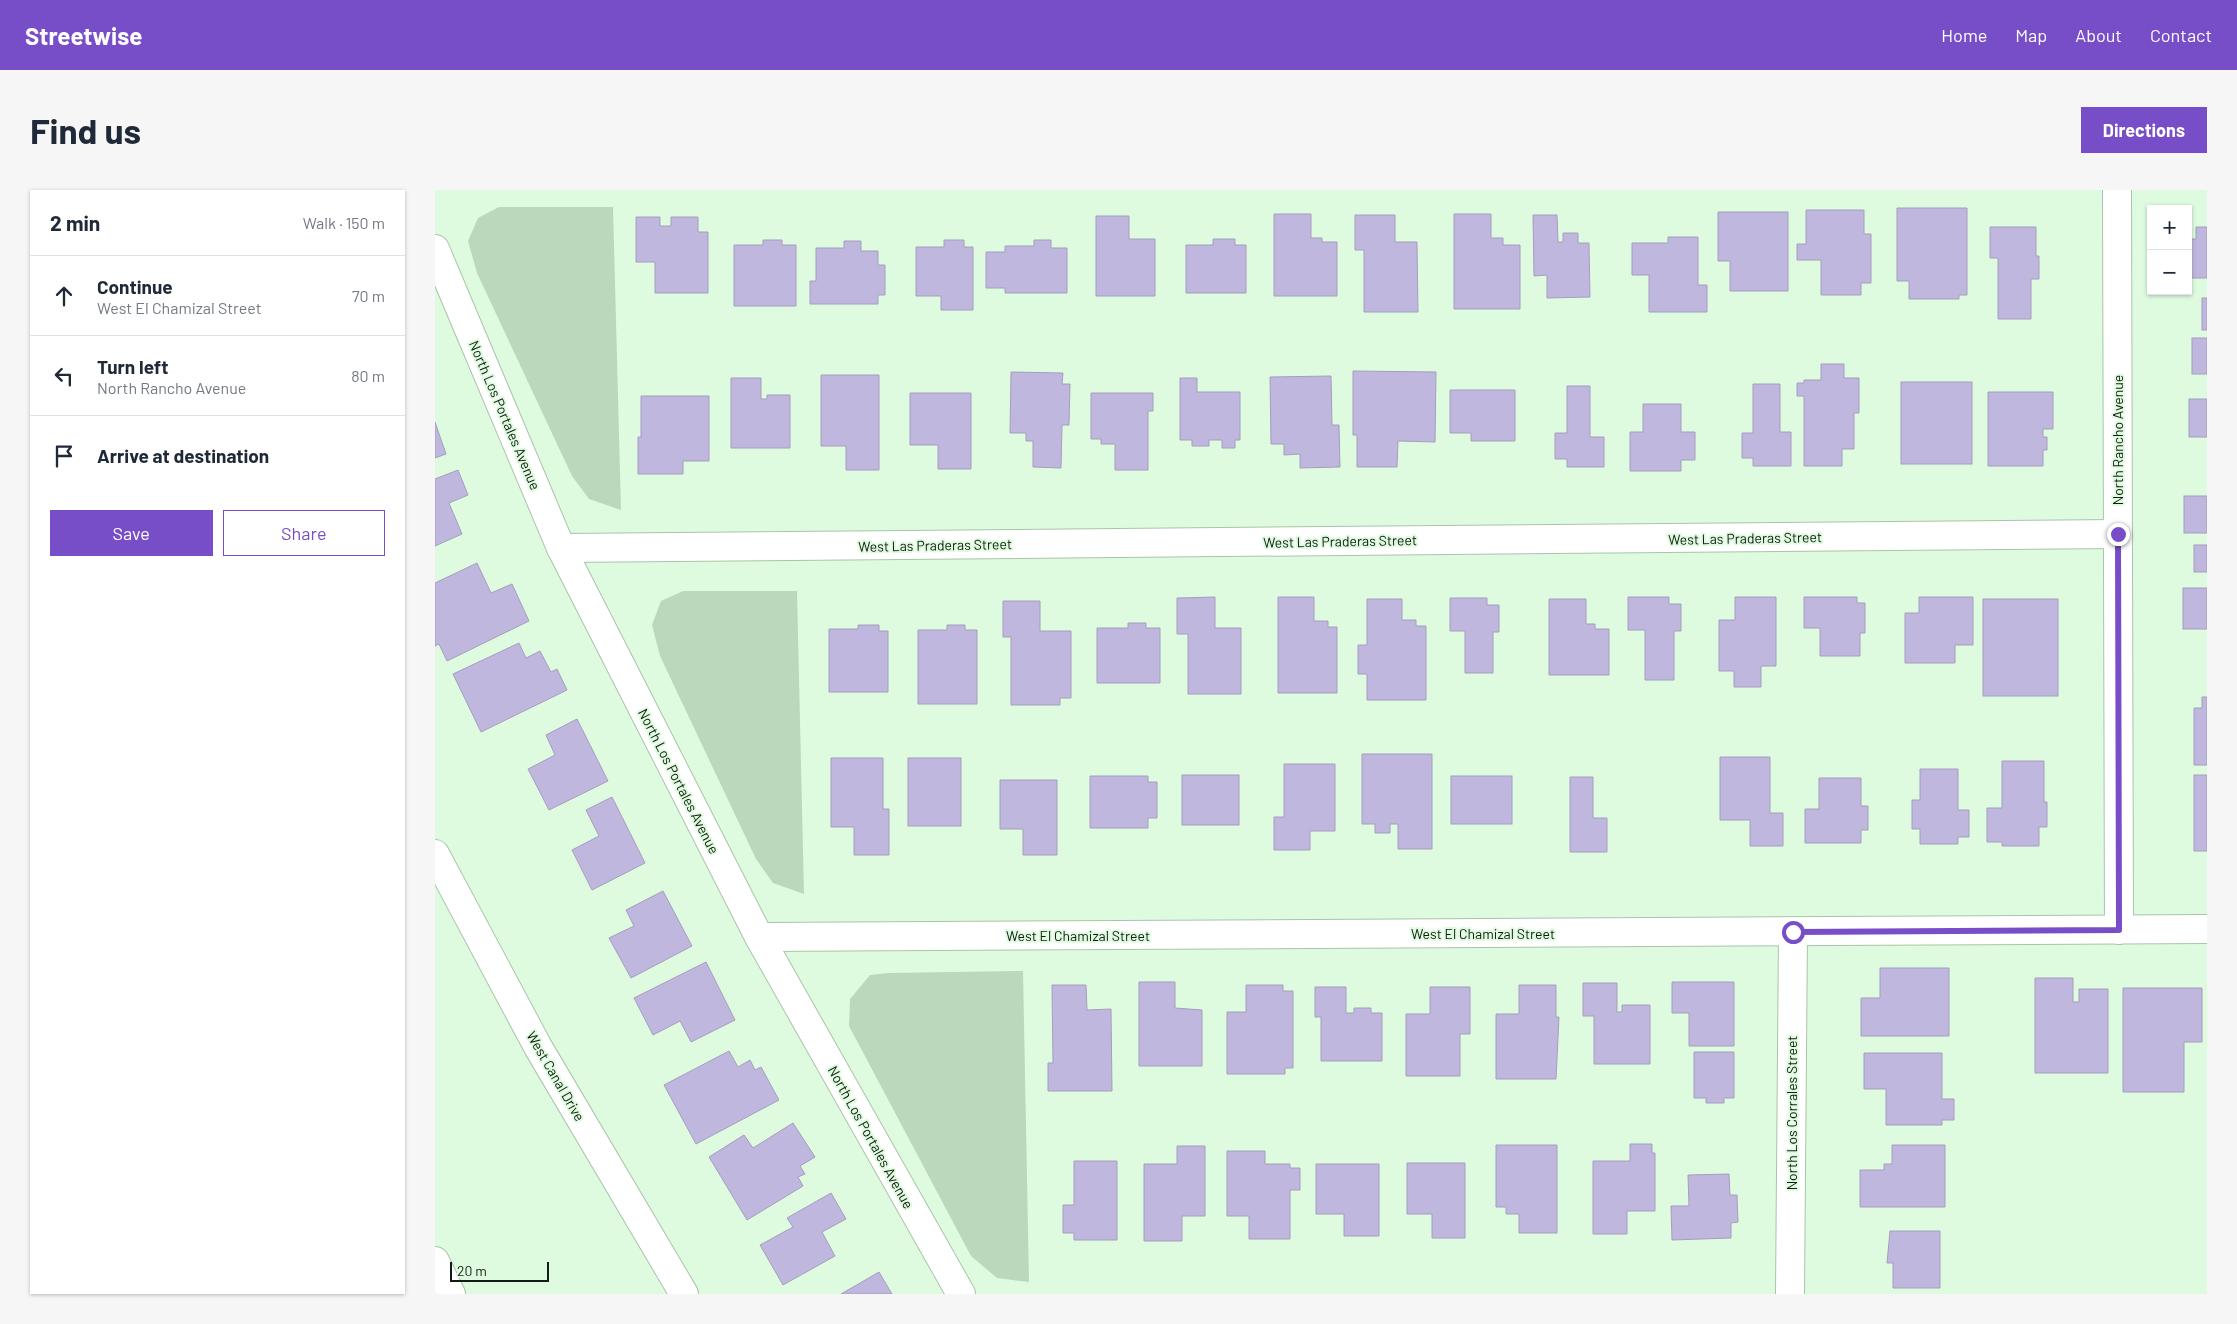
<!DOCTYPE html>
<html lang="en">
<head>
<meta charset="utf-8">
<style>
	body { margin:0; font-family:Barlow,sans-serif; background:#f6f6f7; color:#1f2937 }
	.controls { position:absolute; right:15px; top:15px; display:grid; overflow:hidden; border-radius:0px; box-shadow:0 1px 4px #0004 }
	.controls button { width:45px; height:45px; display:grid; place-items:center; padding:0; border:0; border-bottom:1px solid #e0e1e3; background:#fff; color:#1f2937; font:25px sans-serif }
	.scale { position:absolute; left:15px; bottom:12px; width:99px; box-sizing:border-box; padding-left:5px; border:2px solid #131c13; border-top:0; font-size:14px; line-height:18px; white-space:nowrap; color:#131c13; -webkit-text-stroke:4px #dffbdf; paint-order:stroke }
	.stop { position:absolute; width:15px; height:15px; margin:-11px; border:4px solid #774ec7; border-radius:50%; background:#fff }
	.stop.end { background:#774ec7; border-color:#fff; box-shadow:0 1px 5px #0008 }
	.list { margin:0; padding:0; list-style:none }
	h2 { display:flex; justify-content:space-between; align-items:center; height:65px; margin:0; padding:0 20px; font-size:21px }
	h2 small { font-size:16px; font-weight:400; color:#747a83 }
	.list li { display:grid; grid-template-columns:32px 1fr auto; gap:15px; align-items:center; box-sizing:border-box; height:80px; padding:0 20px; border-top:1px solid #e0e1e3 }
	.list b { display:block; font-size:19px; white-space:nowrap }
	.list p { margin:0; font-size:16px; white-space:nowrap; color:#747a83 }
	.list em { font-size:16px; font-style:normal; color:#747a83 }
	.actions { display:flex; gap:10px; padding:15px 20px }
	.actions a { flex:1; padding:11px 0; border:1px solid #774ec7; border-radius:0px; text-align:center; font-size:18px; color:#774ec7 }
	.actions .main { background:#774ec7; color:#fff }
	.icon { flex:none; width:28px; height:28px; fill:none; stroke:currentColor; stroke-width:2; stroke-linecap:round; stroke-linejoin:round }
	.map { position:relative; flex:none; width:1772px; height:1104px; overflow:hidden; border-radius:0px }
	header { display:flex; align-items:center; gap:30px; box-sizing:border-box; height:70px; padding:0 25px; background:#774ec7; color:#fff }
	header strong { font-size:24px }
	nav { display:flex; gap:28px; margin-inline-start:auto; font-size:18px }
	.intro { display:flex; align-items:center; justify-content:space-between; box-sizing:border-box; height:120px; padding:0 30px }
	h1 { margin:0; font-size:35px }
	.button { padding:12px 22px; border-radius:0px; background:#774ec7; color:#fff; font-size:18px; font-weight:700 }
	main { display:flex; gap:30px; padding:0 30px }
	aside { flex:1; background:#fff; border-radius:0px; box-shadow:0 1px 4px #0004 }
	.map>svg:first-child { display:block }
	.green { fill:#bcd8bc }
	.building { fill:#bfb7de; stroke:#a59ebe }
	.lines { fill:none; stroke-linecap:round; stroke-linejoin:round }
	.minor-casing { stroke:#aac4aa; stroke-width:30 }
	.minor { stroke:#fff; stroke-width:28 }
	.route { stroke:#774ec7; stroke-width:6 }
	.labels { text-anchor:middle; dominant-baseline:central; stroke-width:4; stroke-linejoin:round; paint-order:stroke }
	.street-label { font-size:14px; fill:#131c13; stroke:#dffbdf }
</style>
</head>
<body>
<header>
<strong>Streetwise</strong>
<nav><a>Home</a><a>Map</a><a>About</a><a>Contact</a></nav>
</header>
<div class="intro"><h1>Find us</h1><a class="button">Directions</a></div>
<main>
<aside>
<h2>2 min<small>Walk · 150 m</small></h2>
<ul class="list">
<li><svg class="icon" aria-label="ahead" viewBox="0 0 24 24"><path d="M12 20V5M6 11l6-6 6 6"/></svg><div><b>Continue</b><p>West El Chamizal Street</p></div><em>70 m</em></li>
<li><svg class="icon" aria-label="left" viewBox="0 0 24 24"><path d="M17 20v-9H6M10 6l-5 5 5 5"/></svg><div><b>Turn left</b><p>North Rancho Avenue</p></div><em>80 m</em></li>
<li><svg class="icon" aria-label="arrive" viewBox="0 0 24 24"><path d="M6 21V4h12l-3 4 3 4H6"/></svg><div><b>Arrive at destination</b></div></li>
</ul>
<div class="actions"><a class="main">Save</a><a>Share</a></div>
</aside>
<div class="map">
<svg width="1772" height="1104" viewBox="0 0 1772 1104">
	<rect width="100%" height="100%" fill="#dffbdf"/>
	<!-- green -->
	<g class="green">
		<path d="M64 17H178L186 320 154 309 137 286 42 83 33 51 43 28Z"/>
		<path d="M248 401H362L369 704 338 693 321 669 225 466 217 435 226 411Z"/>
		<path d="M588 781 594 1092 562 1088 536 1066 414 836 415 809 435 785 453 783Z"/>
	</g>
	<!-- building -->
	<g class="building">
		<path d="M1462 18H1532V105H1524V109H1474V91H1462Z"/>
		<path d="M1371 20H1429V44H1436V93H1426V105H1386V70H1362V54H1371Z"/>
		<path d="M1283 22H1353V101H1295V71H1283Z"/>
		<path d="M839 24H876V48H887V52H902V106H839Z"/>
		<path d="M1019 24H1056V48H1068V55H1085V119H1019Z"/>
		<path d="M920 25H960V52H982L983 122H929V60H920Z"/>
		<path d="M1098 25H1122L1123 52H1128V43H1143V53H1154L1155 107 1112 108V85L1099 86Z"/>
		<path d="M661 26H694V49H720V106H661Z"/>
		<path d="M201 27H225V36H236V27H263V42H273V103H220V72H201Z"/>
		<path d="M1555 37H1601V66H1604V89H1596V129H1563V68H1555Z"/>
		<path d="M1761 37H1772V88H1753V49H1761Z"/>
		<path d="M1233 47H1263V95H1272V122H1214V85H1197V53H1233Z"/>
		<path d="M778 49H800V55H811V103H751V55H778Z"/>
		<path d="M328 50H347V55H361V116H299V55H328Z"/>
		<path d="M509 50H529V57H538V120H506V106H481V57H509Z"/>
		<path d="M599 50H616V58H632V103H570V98H551V62H570V56H599Z"/>
		<path d="M409 51H426V61H443V75H450V105H443V114H375V91H381V58H409Z"/>
		<rect x="1767" y="108" width="5" height="32"/>
		<rect x="1757" y="148" width="15" height="36"/>
		<path d="M1386 174H1409V188H1424V223H1419V259H1407V276H1369V206H1362V193H1369V190H1386Z"/>
		<path d="M918 181 1001 182 1000 252 963 251 962 277H922V245H918Z"/>
		<path d="M576 182 628 183 627 194H635L634 235H627L626 278 598 277V251H591V243H575Z"/>
		<path d="M386 185H444V280H411V256H386Z"/>
		<path d="M896 186 897 235H904L905 277 865 278V264L849 265V254H836L835 187Z"/>
		<path d="M296 188H326V209H332V205H355V258H296Z"/>
		<path d="M745 188H762V202H805V250H800V258H787V250H774V256H757V250H745Z"/>
		<rect x="1466" y="192" width="71" height="82"/>
		<path d="M1318 194H1345V242H1356V276H1318V268H1307V243H1318Z"/>
		<path d="M1132 196H1155V247H1169V277H1132V269H1120V243H1132Z"/>
		<path d="M1015 200H1080V251H1036V243H1015Z"/>
		<path d="M1553 202H1618V239H1608V247H1612V260H1608V276H1553Z"/>
		<path d="M475 203H536V279H503V255H475Z"/>
		<path d="M656 203H718V221H713V280H680V254H666V249H656Z"/>
		<path d="M206 206H274V271H248V284H203V247H206Z"/>
		<rect x="1754" y="209" width="18" height="38"/>
		<path d="M1208 214H1246V242H1260V270H1246V281H1195V242H1208Z"/>
		<path d="M0 232 11 264 0 268Z"/>
		<path d="M23 280 33 305 14 313 27 344 0 356V289Z"/>
		<rect x="1749" y="306" width="23" height="37"/>
		<rect x="1759" y="355" width="13" height="27"/>
		<path d="M42 373 56 403 77 394 94 431 12 471 4 454 0 456V393Z"/>
		<rect x="1748" y="398" width="24" height="41"/>
		<path d="M780 407V438H806V504H753V444H742V408Z"/>
		<path d="M843 407H879V431H893V437H902V503H843Z"/>
		<path d="M1193 407H1234V414H1246V441H1239V490H1210V440H1193Z"/>
		<path d="M1300 407H1341V476H1326V497H1299V481H1284V430H1300Z"/>
		<path d="M1369 407H1422V413H1430V443H1425V466H1385V438H1369Z"/>
		<path d="M1484 407H1538V455H1520V473H1470V423H1484Z"/>
		<path d="M1015 408H1052V415H1064V442H1058V483H1030V441H1015Z"/>
		<path d="M932 409H967V430H981V436H991V510H932V484H923V455H932Z"/>
		<path d="M1114 409H1151V434H1160V439H1174V485H1114Z"/>
		<rect x="1548" y="409" width="75" height="97"/>
		<path d="M568 411H605V441H636V508H625V515H576V447H568Z"/>
		<path d="M693 433H711V438H725V493H662V438H693Z"/>
		<path d="M423 435H444V441H453V502H394V439H423Z"/>
		<path d="M512 435H530V440H542V514H483V440H512Z"/>
		<path d="M84 453 91 468 105 461 116 482 122 479 132 500 46 542 18 484Z"/>
		<path d="M1767 507H1772V575H1759V518H1767Z"/>
		<path d="M142 529 173 591 114 620 93 579 120 565 111 545Z"/>
		<path d="M927 564H997V659H963V634H955V643H940V634H927Z"/>
		<path d="M1285 567H1335V623H1348V656H1315V630H1285Z"/>
		<path d="M396 568H448V619H454V665H419V637H396Z"/>
		<rect x="473" y="568" width="53" height="68"/>
		<path d="M1567 571H1609V612H1612V637H1604V656H1567V652H1552V618H1567Z"/>
		<path d="M849 574H900V641H875V660H839V627H849Z"/>
		<path d="M1485 579H1523V620H1534V647H1523V654H1485V639H1477V610H1485Z"/>
		<rect x="747" y="585" width="57" height="50"/>
		<rect x="1759" y="585" width="13" height="76"/>
		<path d="M655 586H713V592H722V628H713V638H655Z"/>
		<rect x="1016" y="586" width="61" height="48"/>
		<path d="M1135 587H1158V628H1172V662H1135Z"/>
		<path d="M1384 588H1426V616H1433V640H1426V653H1370V619H1384Z"/>
		<path d="M565 590H622V665H588V639H565Z"/>
		<path d="M177 607 210 673 157 700 137 660 164 646 151 620Z"/>
		<path d="M228 701 257 756 196 788 174 748 199 736 191 720Z"/>
		<path d="M271 772 300 830 256 852 245 831 218 845 199 808Z"/>
		<path d="M1445 778H1514V846H1426V808H1445Z"/>
		<path d="M1600 788H1638V812H1644V799H1673V883H1600Z"/>
		<path d="M704 792H740V818L767 820V876H704Z"/>
		<path d="M1237 792H1299V856H1254V823H1237Z"/>
		<path d="M1148 793H1182V822H1187V815H1215V874H1159V826H1148Z"/>
		<path d="M617 795H651L652 820 676 819 677 901H613V873H618Z"/>
		<path d="M811 795H848V801H858V878H850V884H792V822H811Z"/>
		<path d="M1084 795H1121V827H1124L1121 889H1061V824H1084Z"/>
		<path d="M880 797H911V823H919V818H936V823H947V871H886V827H880Z"/>
		<path d="M995 797H1035V844H1025V886H971V824H995Z"/>
		<path d="M1688 798H1767V852H1749V902H1688Z"/>
		<path d="M294 861 303 877 315 870 320 880 326 877 344 910 261 954 229 895Z"/>
		<path d="M1259 862H1299V908H1289V913H1271V908H1259Z"/>
		<path d="M1429 863H1507V909H1519V930H1507V935H1451V899H1429Z"/>
		<path d="M358 933 380 967 365 976 370 984 363 987 368 996 312 1030 274 967 309 945 318 958Z"/>
		<path d="M1195 954H1217V963H1220V1021H1192V1044H1158V971H1195Z"/>
		<path d="M1061 955H1122V1043H1084V1024H1071V1017H1061Z"/>
		<path d="M1457 955H1510V1017H1425V980H1449V974H1457Z"/>
		<path d="M742 956H770V1026H747V1051H709V974H742Z"/>
		<path d="M792 961H830V974H855V978H865V1000H855V1049H814V1026H792Z"/>
		<path d="M639 971H682V1050H639V1043H628V1015H639Z"/>
		<path d="M972 973H1030V1048H997V1024H972Z"/>
		<path d="M881 974H944V1046H909V1024H881Z"/>
		<path d="M1294 984 1295 1005H1302L1303 1032 1296 1033V1048L1237 1050 1236 1016H1254L1253 985Z"/>
		<path d="M396 1003 411 1029 387 1042 400 1066 348 1095 325 1055 358 1037 352 1028Z"/>
		<path d="M1455 1041H1505V1098H1458V1073H1452Z"/>
		<path d="M444 1082 457 1104H406Z"/>
	</g>
	<g class="lines">
		<!-- minor casing -->
		<g class="minor-casing">
			<g id="minor">
				<path d="M1682 0 1684 740"/>
				<path d="M0 59 126 358 324 747 526 1104"/>
				<path d="M126 358 1683 344"/>
				<path d="M0 664 103 857 249 1104"/>
				<path d="M324 747 1772 739"/>
				<path d="M0 1071 16 1104"/>
				<path d="M1355 1104 1358 742"/>
			</g>
		</g>
		<!-- minor -->
		<use href="#minor" class="minor"/>
	</g>
	<g class="lines">
		<!-- route -->
		<path class="route" d="M1358 742 1684 740 1683 344"/>
	</g>
	<g class="labels">
		<!-- street labels -->
		<g class="street-label">
			<text transform="translate(70 225) rotate(67)">North Los Portales Avenue</text>
			<text transform="translate(1682 250) rotate(-90)">North Rancho Avenue</text>
			<text transform="translate(1310 348) rotate(-1)">West Las Praderas Street</text>
			<text transform="translate(905 351) rotate(-1)">West Las Praderas Street</text>
			<text transform="translate(500 355) rotate(-1)">West Las Praderas Street</text>
			<text transform="translate(244 591) rotate(63)">North Los Portales Avenue</text>
			<text x="1048" y="743">West El Chamizal Street</text>
			<text x="643" y="745">West El Chamizal Street</text>
			<text transform="translate(121 886) rotate(60)">West Canal Drive</text>
			<text transform="translate(1356 923) rotate(-90)">North Los Corrales Street</text>
			<text transform="translate(436 947) rotate(61)">North Los Portales Avenue</text>
		</g>
	</g>
</svg>
<div class="controls">
<button>+</button>
<button>−</button>
</div>
<div class="scale">20 m</div>
<div class="stop" style="left:1358px;top:742px"></div>
<div class="stop end" style="left:1683px;top:344px"></div>
</div>
</main>
</body>
</html>
